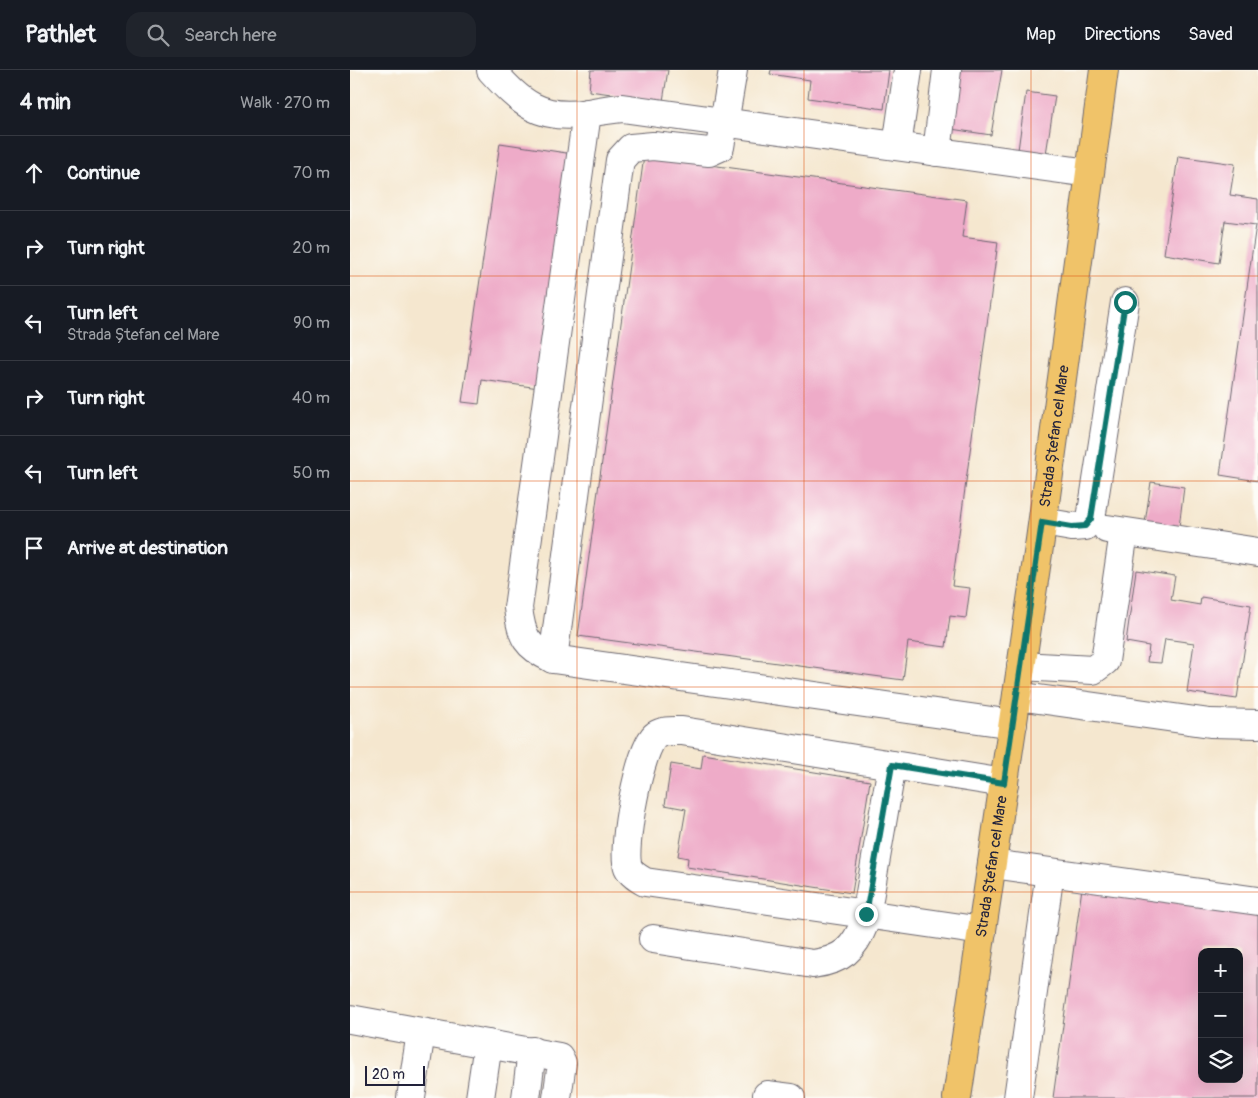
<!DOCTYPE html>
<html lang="en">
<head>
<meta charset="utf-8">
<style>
	body { margin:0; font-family:Pangolin,sans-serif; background:#20242c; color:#f1f3f6 }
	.controls { position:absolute; right:15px; bottom:15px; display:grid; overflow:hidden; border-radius:10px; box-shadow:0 5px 20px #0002 }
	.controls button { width:45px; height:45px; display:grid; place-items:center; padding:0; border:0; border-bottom:1px solid #363941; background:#171b24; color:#f1f3f6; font:25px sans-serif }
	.scale { position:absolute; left:15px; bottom:12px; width:60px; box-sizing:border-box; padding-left:5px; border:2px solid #22223b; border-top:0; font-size:14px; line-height:18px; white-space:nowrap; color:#22223b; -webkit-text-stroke:4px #fdfcf7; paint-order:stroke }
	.stop { position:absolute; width:15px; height:15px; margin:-11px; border:4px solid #0f766e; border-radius:50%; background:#fff }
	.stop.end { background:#0f766e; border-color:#fff; box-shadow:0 1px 5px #0008 }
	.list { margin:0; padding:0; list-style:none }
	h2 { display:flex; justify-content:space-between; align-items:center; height:65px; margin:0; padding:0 20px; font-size:21px }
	h2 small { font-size:16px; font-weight:400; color:#9ea1a6 }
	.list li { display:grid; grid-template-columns:32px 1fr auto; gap:15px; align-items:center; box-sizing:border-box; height:75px; padding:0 20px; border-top:1px solid #363941 }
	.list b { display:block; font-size:19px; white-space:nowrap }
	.list p { margin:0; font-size:16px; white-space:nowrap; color:#9ea1a6 }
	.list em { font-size:16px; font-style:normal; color:#9ea1a6 }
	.icon { flex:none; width:28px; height:28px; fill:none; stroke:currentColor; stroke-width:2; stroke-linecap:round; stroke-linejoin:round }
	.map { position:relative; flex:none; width:908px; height:1028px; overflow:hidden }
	header { display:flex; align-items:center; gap:30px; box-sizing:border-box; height:70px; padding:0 25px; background:#171b24; border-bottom:1px solid #363941 }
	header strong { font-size:24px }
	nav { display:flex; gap:28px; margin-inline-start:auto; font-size:18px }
	.search { width:350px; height:45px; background:#20242c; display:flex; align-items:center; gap:12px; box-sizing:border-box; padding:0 18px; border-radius:15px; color:#9ea1a6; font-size:19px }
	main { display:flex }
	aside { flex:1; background:#171b24 }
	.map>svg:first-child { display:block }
	.building { fill:#eeabc8; fill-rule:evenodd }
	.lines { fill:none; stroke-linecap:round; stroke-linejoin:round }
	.minor-casing { stroke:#6c676f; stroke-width:30 }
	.major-casing { stroke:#6c676f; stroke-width:30 }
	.minor { stroke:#fff; stroke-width:28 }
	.major { stroke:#f0c369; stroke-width:28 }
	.route { stroke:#0f766e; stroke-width:6 }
	.grid { fill:none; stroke:#de560e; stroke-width:1; stroke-opacity:0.55 }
	.labels { text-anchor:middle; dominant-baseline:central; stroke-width:5; stroke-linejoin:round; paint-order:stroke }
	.street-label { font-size:15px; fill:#22223b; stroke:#fdfcf7 }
</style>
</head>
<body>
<header>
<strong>Pathlet</strong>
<div class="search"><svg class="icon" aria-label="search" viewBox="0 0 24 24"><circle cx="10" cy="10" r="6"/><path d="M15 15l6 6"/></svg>Search here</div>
<nav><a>Map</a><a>Directions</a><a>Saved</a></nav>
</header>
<main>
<aside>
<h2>4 min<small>Walk · 270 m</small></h2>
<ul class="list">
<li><svg class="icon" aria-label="ahead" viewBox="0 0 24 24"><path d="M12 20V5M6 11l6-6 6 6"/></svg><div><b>Continue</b></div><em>70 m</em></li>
<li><svg class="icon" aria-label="right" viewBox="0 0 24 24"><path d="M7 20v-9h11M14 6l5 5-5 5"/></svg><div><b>Turn right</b></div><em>20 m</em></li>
<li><svg class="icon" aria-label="left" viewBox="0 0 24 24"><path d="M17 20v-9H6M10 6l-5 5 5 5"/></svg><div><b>Turn left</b><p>Strada Ștefan cel Mare</p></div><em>90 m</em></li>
<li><svg class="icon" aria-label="right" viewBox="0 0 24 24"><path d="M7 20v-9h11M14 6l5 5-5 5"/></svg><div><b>Turn right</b></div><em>40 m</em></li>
<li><svg class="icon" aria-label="left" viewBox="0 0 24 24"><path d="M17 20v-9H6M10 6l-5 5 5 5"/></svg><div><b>Turn left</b></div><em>50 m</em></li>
<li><svg class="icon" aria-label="arrive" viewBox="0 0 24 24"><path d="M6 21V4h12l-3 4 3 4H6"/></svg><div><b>Arrive at destination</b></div></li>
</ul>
</aside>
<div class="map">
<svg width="908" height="1028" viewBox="0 0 908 1028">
	<rect width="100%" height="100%" fill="#fdfcf7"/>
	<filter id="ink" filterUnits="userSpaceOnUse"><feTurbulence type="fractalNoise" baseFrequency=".02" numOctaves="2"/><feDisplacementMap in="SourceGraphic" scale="10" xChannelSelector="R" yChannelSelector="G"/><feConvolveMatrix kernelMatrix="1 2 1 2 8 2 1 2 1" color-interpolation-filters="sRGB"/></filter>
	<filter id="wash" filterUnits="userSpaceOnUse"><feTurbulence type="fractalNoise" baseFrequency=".0096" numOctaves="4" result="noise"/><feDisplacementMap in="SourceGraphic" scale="20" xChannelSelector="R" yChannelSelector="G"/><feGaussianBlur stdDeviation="1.12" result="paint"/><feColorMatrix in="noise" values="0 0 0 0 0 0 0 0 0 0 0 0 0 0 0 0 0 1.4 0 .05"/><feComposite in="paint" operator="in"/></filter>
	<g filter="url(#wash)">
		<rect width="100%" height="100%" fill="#f5e7cf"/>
		<g id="blocks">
			<!-- building -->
			<g class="building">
				<path d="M241 0H318L313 31 239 21Z"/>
				<path d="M421 0H539L534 39 458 28 460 10 420 4Z"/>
				<path d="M610 0H652L641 65 601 59Z"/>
				<path d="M676 22 705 26 696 84 668 80Z"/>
				<path d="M150 73 223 84 189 318 132 310 129 334 112 332Z"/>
				<path d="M294 86 617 130 612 167 648 172 602 516 620 518 616 548 600 546 596 577 558 572 553 610 228 566Z"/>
				<path d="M828 86 885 94 880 125 908 129V411L870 405 906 155 875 151 869 193 814 184Z"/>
				<path d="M801 412 834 417 828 465 794 460Z"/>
				<path d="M786 500 825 506 821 530 850 535 851 527 901 535 887 629 837 622 844 573 815 569 811 593 797 592 799 576 776 572Z"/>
				<path d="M353 684 520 711 502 823 337 797 338 788 328 786 336 739 315 735 321 694 351 699Z"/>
				<path d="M732 818 908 842V1028H703ZM852 882H889V1009H852Z"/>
			</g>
		</g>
	</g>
	<g filter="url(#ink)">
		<use href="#blocks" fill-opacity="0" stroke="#6c676f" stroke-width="1"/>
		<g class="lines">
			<!-- minor casing -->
			<g class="minor-casing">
				<g id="minor">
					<path d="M141 0C171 33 190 51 238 43 249 41 260 39 272 38L739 103"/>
					<path d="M237 43 168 538C172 568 176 576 203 589L663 654"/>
					<path d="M547 76 558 0"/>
					<path d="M587 82 597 0"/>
					<path d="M693 452 722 457 735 456 741 449 775 232"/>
					<path d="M757 459 908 482"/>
					<path d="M203 589 270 90 281 78 303 76 359 82 370 77 383 0"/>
					<path d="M671 596 743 600 755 591 774 462"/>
					<path d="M667 626 860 653 908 654"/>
					<path d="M642 794 908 831"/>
					<path d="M632 861 295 812C288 808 281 804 278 797 271 779 290 675 306 665 313 660 323 661 332 661L654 713"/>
					<path d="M303 869 463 894C492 890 504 880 515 852L542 695"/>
					<path d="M0 949 209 987 212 993 207 1028"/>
					<path d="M417 1025 441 1028"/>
					<path d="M61 1028 71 962"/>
					<path d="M130 1028 138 974"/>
					<path d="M176 1028 182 981"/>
					<path d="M668 1028 700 802"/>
				</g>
			</g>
			<!-- major casing -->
			<g class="major-casing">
				<g id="major">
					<path id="s1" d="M607 1028 690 470 754 0"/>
				</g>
			</g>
			<!-- minor -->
			<use href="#minor" class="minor"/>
			<!-- major -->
			<use href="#major" class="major"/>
		</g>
	</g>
	<g class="lines" filter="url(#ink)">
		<!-- route -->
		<path class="route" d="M516 844 542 695 654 713 692 452 722 457 735 456 741 449 775 232"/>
	</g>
	<!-- grid -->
	<path class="grid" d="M227 0V1028M454 0V1028M681 0V1028M0 206H908M0 411H908M0 617H908M0 822H908"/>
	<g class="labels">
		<!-- street labels -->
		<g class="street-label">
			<text stroke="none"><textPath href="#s1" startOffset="669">Strada Ștefan cel Mare</textPath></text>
			<text stroke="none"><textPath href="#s1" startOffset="234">Strada Ștefan cel Mare</textPath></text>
		</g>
	</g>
</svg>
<div class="controls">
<button>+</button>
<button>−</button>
<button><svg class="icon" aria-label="layers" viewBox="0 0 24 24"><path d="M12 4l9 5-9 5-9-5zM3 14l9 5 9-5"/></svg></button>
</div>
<div class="scale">20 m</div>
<div class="stop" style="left:775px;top:232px"></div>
<div class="stop end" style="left:516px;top:844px"></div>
</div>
</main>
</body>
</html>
